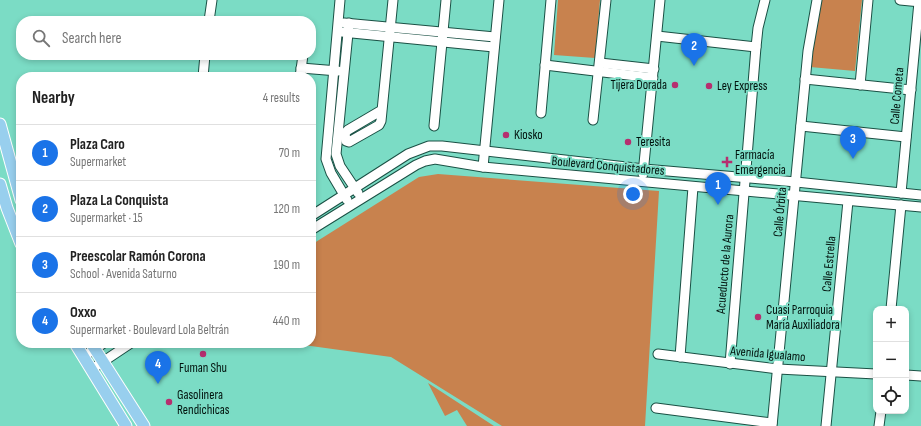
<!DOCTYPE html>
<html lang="en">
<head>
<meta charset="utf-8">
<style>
	body { margin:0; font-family:"Sofia Sans Condensed",sans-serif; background:#f6f6f6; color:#222 }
	.controls { position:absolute; right:12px; bottom:12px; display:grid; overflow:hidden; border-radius:8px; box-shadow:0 2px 6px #0003 }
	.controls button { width:36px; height:36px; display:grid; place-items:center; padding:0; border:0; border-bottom:1px solid #e0e0e0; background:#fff; color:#222; font:20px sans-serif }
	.you { position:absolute; left:633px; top:194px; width:14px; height:14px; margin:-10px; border:3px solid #fff; border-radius:50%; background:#1a73e8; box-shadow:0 0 0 6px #1a73e833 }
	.badge { display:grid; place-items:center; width:26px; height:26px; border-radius:50%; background:#1a73e8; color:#fff; font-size:13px; font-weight:700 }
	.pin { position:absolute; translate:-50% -33px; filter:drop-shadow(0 1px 2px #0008) }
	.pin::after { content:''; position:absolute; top:21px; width:14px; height:12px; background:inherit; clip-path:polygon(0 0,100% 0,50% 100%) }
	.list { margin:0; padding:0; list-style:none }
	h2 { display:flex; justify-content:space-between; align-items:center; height:52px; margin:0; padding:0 16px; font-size:17px }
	h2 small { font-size:13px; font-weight:400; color:#767676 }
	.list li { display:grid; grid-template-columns:26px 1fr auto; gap:12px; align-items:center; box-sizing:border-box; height:56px; padding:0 16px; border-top:1px solid #e0e0e0 }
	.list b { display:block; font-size:15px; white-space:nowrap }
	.list p { margin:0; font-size:13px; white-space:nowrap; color:#767676 }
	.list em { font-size:13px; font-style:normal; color:#767676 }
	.icon { flex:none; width:22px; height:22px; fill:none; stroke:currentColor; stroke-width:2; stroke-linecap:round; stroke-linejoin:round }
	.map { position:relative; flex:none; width:921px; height:426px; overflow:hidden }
	.search { position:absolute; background:#fff; box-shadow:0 2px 6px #0003; left:16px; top:16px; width:300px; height:44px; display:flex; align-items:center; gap:10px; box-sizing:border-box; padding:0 14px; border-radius:16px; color:#767676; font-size:15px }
	.panel { position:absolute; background:#fff; box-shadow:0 2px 6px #0003; left:16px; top:72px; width:300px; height:276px; border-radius:16px }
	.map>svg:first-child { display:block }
	.green { fill:#c8824e }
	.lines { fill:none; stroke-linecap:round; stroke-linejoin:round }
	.minor-casing { stroke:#1a5044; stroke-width:11 }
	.major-casing { stroke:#fff; stroke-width:13 }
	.minor { stroke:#fff; stroke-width:9 }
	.major { stroke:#98cfee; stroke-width:11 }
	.poi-dot { fill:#b62f6f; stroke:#7bdcc5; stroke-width:1.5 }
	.labels { text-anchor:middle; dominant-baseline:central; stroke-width:4; stroke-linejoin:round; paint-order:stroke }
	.poi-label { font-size:13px; fill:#00110c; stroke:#7bdcc5; text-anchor:start }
	.street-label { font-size:13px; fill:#00110c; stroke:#7bdcc5 }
</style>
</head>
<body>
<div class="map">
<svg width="921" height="426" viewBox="0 0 921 426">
	<rect width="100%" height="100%" fill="#7bdcc5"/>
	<!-- green -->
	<g class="green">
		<path d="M558 0H600L595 58 554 55Z"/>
		<path d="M822 0H862L855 71 810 67 814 35Z"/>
		<path d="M438 174 659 191 645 426H502L391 357 289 343H311V245L419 177Z"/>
		<path d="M428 383 494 426H467L457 410 445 416Z"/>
	</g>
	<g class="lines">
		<!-- minor casing -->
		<g class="minor-casing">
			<g id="minor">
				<path d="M340 0 326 159 331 173 347 200"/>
				<path d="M900 0 921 2"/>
				<path d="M209 21 212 0"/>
				<path d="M344 23 495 37"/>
				<path d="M349 23 336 154 340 166 358 193"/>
				<path d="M342 32 494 47"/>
				<path d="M657 36 756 47"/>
				<path d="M600 63 654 69"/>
				<path d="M545 65 653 78"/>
				<path d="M301 68 338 71"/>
				<path d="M203 77 205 55"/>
				<path d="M300 77 303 55"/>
				<path d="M805 79 911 90"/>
				<path d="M860 85 868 0"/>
				<path d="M382 110 348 130 345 133 346 141 349 142 379 125 381 121 393 0"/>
				<path d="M541 113 551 0"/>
				<path d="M593 120 606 0"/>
				<path d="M434 126 446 0"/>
				<path d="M801 126 906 137"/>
				<path d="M483 167 499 0"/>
				<path d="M643 174 660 0"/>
				<path d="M901 193 919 2"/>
				<path d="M311 216 408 154 429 146H442L644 169 796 182 921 195"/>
				<path d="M311 230 416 165 425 161 435 159 483 167 921 207"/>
				<path d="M891 309 901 205"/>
				<path d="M658 354 778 369 876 374"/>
				<path d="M84 356 104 343"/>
				<path d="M680 357 693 187"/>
				<path d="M730 364 756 47 758 28 765 0"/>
				<path d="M92 369 131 343"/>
				<path d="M906 375 921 376"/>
				<path d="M656 408 772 423"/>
				<path d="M772 426 808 51 817 0"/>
				<path d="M826 426 848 201"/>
				<path d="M879 426 881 411"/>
			</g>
		</g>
		<!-- major casing -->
		<g class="major-casing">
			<g id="major">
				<path d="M0 124 21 200"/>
				<path d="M0 184 7 208 21 244"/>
				<path d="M75 343 126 426"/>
				<path d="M91 343 144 426"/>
			</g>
		</g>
		<!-- minor -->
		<use href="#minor" class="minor"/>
		<!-- major -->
		<use href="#major" class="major"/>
	</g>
	<!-- markers -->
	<g class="poi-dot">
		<circle cx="675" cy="85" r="4"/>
		<circle cx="709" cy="86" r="4"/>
		<circle cx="506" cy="135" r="4"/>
		<circle cx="628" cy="142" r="4"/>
		<path d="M725 156h4v4h4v4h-4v4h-4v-4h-4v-4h4z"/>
		<circle cx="758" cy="317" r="4"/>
		<circle cx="203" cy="354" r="4"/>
		<circle cx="169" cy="402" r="4"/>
	</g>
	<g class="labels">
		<!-- poi labels -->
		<g class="poi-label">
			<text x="667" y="85" text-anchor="end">Tijera Dorada</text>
			<text x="717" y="86">Ley Express</text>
			<text x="514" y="135">Kiosko</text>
			<text x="636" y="142">Teresita</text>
			<text x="735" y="155">Farmacía<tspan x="735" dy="15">Emergencia</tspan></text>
			<text x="766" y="310">Cuasi Parroquia<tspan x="766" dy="15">María Auxiliadora</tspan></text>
			<text x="203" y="368" text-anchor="middle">Fuman Shu</text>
			<text x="177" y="395">Gasolinera<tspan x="177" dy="15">Rendichicas</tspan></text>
		</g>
		<!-- street labels -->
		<g class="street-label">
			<text transform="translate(897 96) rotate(-85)">Calle Cometa</text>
			<text transform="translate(608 166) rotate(5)">Boulevard Conquistadores</text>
			<text transform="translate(780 212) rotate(-85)">Calle Órbita</text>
			<text transform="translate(725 264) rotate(-85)">Acueducto de la Aurora</text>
			<text transform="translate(829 264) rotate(-85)">Calle Estrella</text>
			<text transform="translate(768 354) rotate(5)">Avenida Igualamo</text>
		</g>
	</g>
</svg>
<div class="controls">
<button>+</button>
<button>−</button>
<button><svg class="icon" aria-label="locate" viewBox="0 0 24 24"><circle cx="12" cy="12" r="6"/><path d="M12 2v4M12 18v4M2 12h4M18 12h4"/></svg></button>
</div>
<div class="you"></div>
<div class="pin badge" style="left:718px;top:205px">1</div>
<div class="pin badge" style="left:694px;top:66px">2</div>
<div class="pin badge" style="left:853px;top:159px">3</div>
<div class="pin badge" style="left:158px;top:384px">4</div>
<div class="search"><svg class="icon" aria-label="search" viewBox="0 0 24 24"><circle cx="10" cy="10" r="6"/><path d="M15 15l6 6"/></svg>Search here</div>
<section class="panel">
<h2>Nearby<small>4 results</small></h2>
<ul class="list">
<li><span class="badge">1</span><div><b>Plaza Caro</b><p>Supermarket</p></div><em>70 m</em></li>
<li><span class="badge">2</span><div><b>Plaza La Conquista</b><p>Supermarket · 15</p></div><em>120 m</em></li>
<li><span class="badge">3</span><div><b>Preescolar Ramón Corona</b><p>School · Avenida Saturno</p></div><em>190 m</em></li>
<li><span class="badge">4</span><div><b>Oxxo</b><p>Supermarket · Boulevard Lola Beltrán</p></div><em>440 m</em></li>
</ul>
</section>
</div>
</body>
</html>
